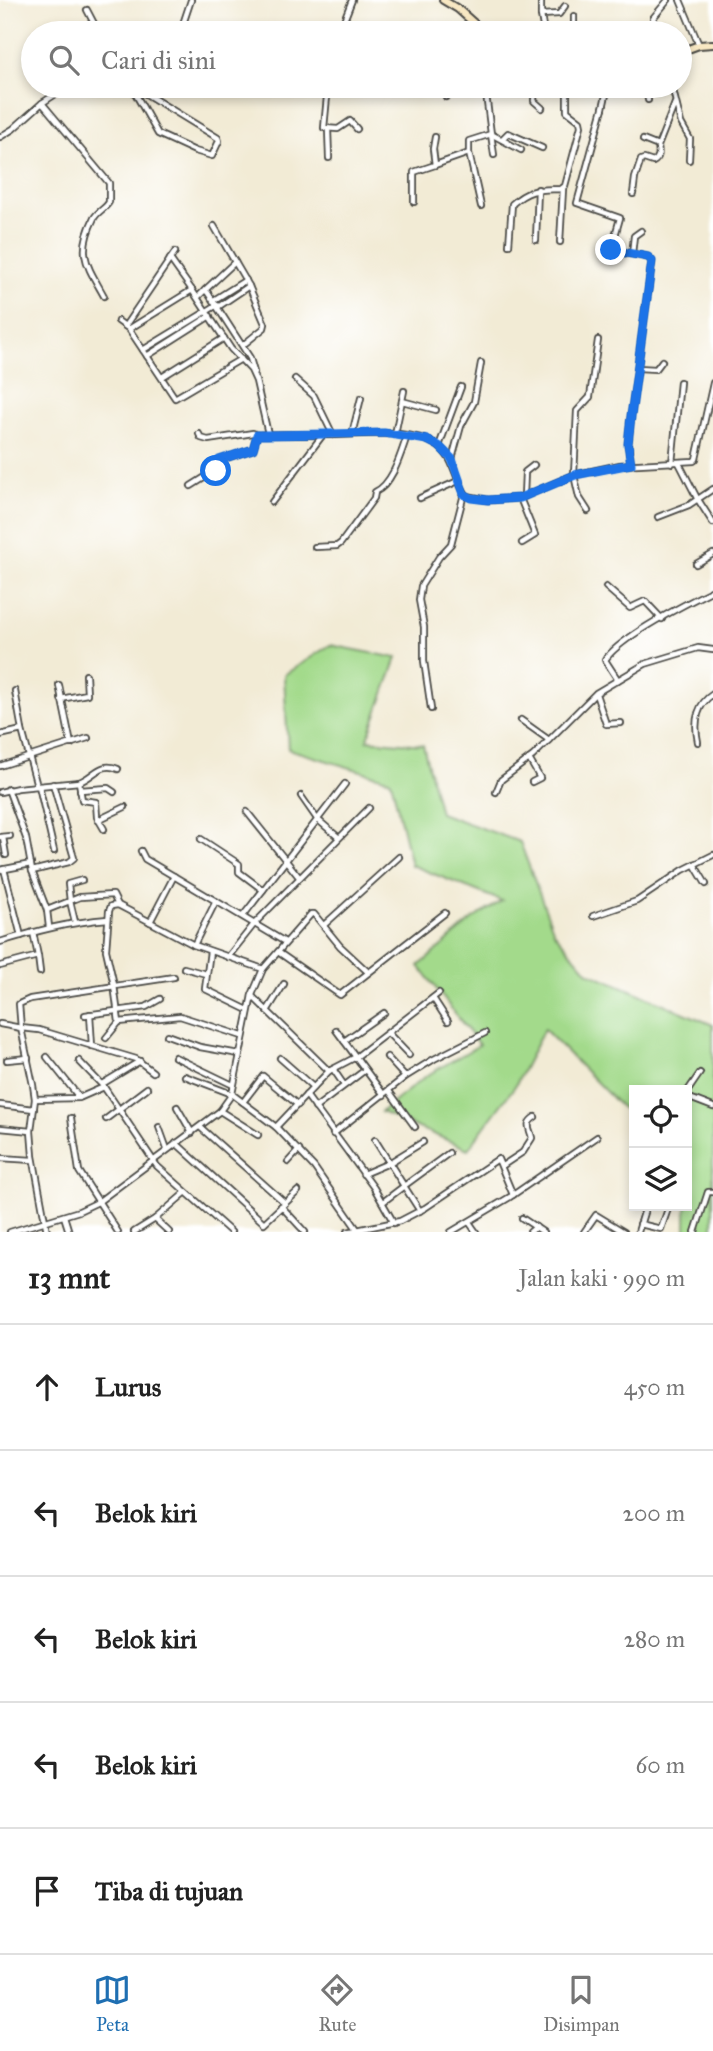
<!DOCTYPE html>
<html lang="id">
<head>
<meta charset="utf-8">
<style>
	body { margin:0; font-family:"IM FELL Great Primer",serif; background:#f6f6f6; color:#222 }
	.controls { position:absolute; right:21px; bottom:21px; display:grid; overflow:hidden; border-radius:0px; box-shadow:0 4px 10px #0003 }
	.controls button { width:63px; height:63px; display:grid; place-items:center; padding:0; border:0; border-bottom:2px solid #e0e0e0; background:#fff; color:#222; font:35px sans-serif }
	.stop { position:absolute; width:21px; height:21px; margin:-16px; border:5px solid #1a73e8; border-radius:50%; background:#fff }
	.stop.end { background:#1a73e8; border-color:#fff; box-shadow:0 2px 7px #0008 }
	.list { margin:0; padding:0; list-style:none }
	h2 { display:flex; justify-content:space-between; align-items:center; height:91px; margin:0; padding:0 28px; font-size:30px }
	h2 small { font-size:23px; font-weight:400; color:#767676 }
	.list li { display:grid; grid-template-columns:46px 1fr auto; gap:21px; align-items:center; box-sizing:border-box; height:126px; padding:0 28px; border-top:2px solid #e0e0e0 }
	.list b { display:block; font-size:26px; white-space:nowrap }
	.list em { font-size:23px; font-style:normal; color:#767676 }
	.icon { flex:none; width:38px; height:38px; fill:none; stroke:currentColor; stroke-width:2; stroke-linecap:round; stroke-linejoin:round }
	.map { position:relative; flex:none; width:713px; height:1232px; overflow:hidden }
	.search { position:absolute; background:#fff; box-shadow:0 4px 10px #0003; left:21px; right:21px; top:21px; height:77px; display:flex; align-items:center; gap:18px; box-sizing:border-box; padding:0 24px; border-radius:38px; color:#767676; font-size:26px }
	.sheet { height:721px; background:#fff }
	nav { display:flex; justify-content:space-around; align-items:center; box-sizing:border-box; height:98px; border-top:2px solid #e0e0e0; background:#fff; font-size:19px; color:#767676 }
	nav a { display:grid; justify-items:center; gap:4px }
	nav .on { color:#1f6fb2 }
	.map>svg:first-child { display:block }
	.green { fill:#a3da8b; stroke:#67825b; stroke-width:2 }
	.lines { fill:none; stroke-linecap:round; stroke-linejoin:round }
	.street-casing { stroke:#494844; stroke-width:8 }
	.secondary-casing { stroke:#494844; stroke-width:10 }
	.street { stroke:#fff; stroke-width:4.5 }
	.secondary { stroke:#f8e8c3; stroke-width:6 }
	.route { stroke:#1a73e8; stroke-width:9 }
</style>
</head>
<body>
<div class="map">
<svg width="713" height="1232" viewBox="0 0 713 1232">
	<rect width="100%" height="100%" fill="#fff"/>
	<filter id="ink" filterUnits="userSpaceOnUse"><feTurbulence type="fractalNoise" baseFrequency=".0143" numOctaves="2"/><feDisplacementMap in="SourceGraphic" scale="14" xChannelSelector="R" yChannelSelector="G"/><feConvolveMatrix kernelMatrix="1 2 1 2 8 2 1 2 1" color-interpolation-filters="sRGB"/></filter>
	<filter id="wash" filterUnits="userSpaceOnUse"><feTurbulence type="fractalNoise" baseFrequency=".00686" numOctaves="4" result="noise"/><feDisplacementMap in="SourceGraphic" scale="28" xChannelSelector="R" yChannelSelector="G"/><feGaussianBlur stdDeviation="1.57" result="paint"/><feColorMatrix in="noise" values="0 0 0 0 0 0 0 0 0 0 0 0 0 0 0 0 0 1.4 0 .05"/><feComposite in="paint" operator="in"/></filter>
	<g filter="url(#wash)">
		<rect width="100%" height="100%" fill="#f2ebd5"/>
		<!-- green -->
		<path class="green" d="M330 645 397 658 367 740 423 745 440 813 520 842 554 932 588 972 713 1025V1232H686L687 1090H634V1116L620 1106 544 1029 515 1086 468 1149 381 1112 426 1076 479 1045 419 966 474 918 502 901 411 865 391 780 288 749 284 675Z"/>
	</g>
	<g filter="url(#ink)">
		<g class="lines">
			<!-- street casing -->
			<g class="street-casing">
				<g id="street">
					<path d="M541 0V15L544 33"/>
					<path d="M680 0 699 45"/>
					<path d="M87 10 99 33"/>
					<path d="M541 15 559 14 565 6"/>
					<path d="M574 16V33"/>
					<path d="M343 22 361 33"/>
					<path d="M180 33 191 0"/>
					<path d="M339 33 352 0"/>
					<path d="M657 33 653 18 668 0"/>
					<path d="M131 86 158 134 195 151 212 156 219 141 218 138 133 86"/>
					<path d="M328 86 324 128 338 129 350 121 357 129"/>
					<path d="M485 86 491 134 521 150"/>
					<path d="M535 86 534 101 542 108"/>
					<path d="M646 86 648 100"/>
					<path d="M672 86 681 123 690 139 689 160"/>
					<path d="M446 97 453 93 485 89"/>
					<path d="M42 103 109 183V202C105 209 98 211 94 218 76 254 87 265 104 296"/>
					<path d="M603 108 577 203 620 218 611 250 648 257 652 261 631 416 628 444 631 464"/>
					<path d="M603 108 608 86"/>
					<path d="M328 129 329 158"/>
					<path d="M0 137 13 129 42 103 68 86"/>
					<path d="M435 137 433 149 435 165 469 153"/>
					<path d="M502 139 508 133 542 148"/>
					<path d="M643 140 658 146 675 103"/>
					<path d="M633 194 635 178 641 160 644 159 653 162C660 158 659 153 658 146"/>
					<path d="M414 202V172L435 165"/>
					<path d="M481 206 469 153V141L491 134 494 155"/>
					<path d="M214 226 249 286 265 324 264 328 243 345"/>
					<path d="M536 240 538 189"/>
					<path d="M560 242 563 189"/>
					<path d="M509 245 512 204C530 188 539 190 561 189L565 186 581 126 580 121 567 111V86"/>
					<path d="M632 254 634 236 641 231"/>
					<path d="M170 259 192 290"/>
					<path d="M205 290 235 262"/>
					<path d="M198 297 205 290 208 293 250 358 254 372"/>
					<path d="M214 300 246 280"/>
					<path d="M218 307 249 286"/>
					<path d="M118 321 129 329 192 290 231 349 251 370 256 381 268 434"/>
					<path d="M125 326 175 252"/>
					<path d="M129 329 175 398 241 359"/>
					<path d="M143 350 217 305"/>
					<path d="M147 356 210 316"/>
					<path d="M638 368 656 369 662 361"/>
					<path d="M162 377 224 338"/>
					<path d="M295 379 314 396 333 435"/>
					<path d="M402 401 436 410"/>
					<path d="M199 434 201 438 208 440 253 433 257 435C282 434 307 435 333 435 363 435 411 427 438 446 456 459 454 480 467 496L488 500 520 498 574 475 620 465 694 461 696 459 713 383"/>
					<path d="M352 434 361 398"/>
					<path d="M395 434 404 391"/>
					<path d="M439 446 461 387"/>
					<path d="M452 459 461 426 474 402 481 363"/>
					<path d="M672 463 680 382"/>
					<path d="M679 463 697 498 713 523"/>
					<path d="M191 486 215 471 220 460 253 449 257 435"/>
					<path d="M524 496 525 472 534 465"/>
					<path d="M420 498 458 481"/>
					<path d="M520 498 535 535 522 543"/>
					<path d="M272 502 322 436"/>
					<path d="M588 511 579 497 574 475 577 411 590 397 598 340"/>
					<path d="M658 517 689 505 713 489"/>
					<path d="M315 547 337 546 341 543 374 498 375 492C393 484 401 453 407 436"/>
					<path d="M696 564 713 554"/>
					<path d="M606 587 630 608 645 601 662 619"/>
					<path d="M618 680 605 660C620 637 687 603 713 590"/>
					<path d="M59 685 71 744"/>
					<path d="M15 691 22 730 37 786"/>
					<path d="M596 694 606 724 621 723"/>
					<path d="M61 699 87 694 86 675"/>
					<path d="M431 709 424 661V627L419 600 421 586 439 557 451 544 464 494"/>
					<path d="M521 720 549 740"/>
					<path d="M0 735 22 730"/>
					<path d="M698 742C694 723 696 705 713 694"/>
					<path d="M529 759 540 778 532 782"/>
					<path d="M0 766 88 738"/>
					<path d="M79 782 82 800 96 802 97 817 104 829"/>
					<path d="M39 786 54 851"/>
					<path d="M8 789 26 838 32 871 47 910 49 927"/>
					<path d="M80 790 108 788 114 792"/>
					<path d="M0 792 18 788 79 782C94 777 100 761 118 769"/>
					<path d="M496 792 501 780 533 756 596 693 645 664 698 648 713 650"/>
					<path d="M301 796 317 819 338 837"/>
					<path d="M247 812 299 877"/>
					<path d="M98 820 125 807"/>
					<path d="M0 837 10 836"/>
					<path d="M3 837 6 855"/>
					<path d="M201 839 239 864V872L263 890"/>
					<path d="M141 851 145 859 285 942"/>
					<path d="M694 864 706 884"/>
					<path d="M4 869 21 936"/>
					<path d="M0 870 31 864"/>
					<path d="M32 871 69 862 74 858 53 784"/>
					<path d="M47 910 80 897 113 895 118 905 194 945 263 969"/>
					<path d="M243 916 345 784"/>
					<path d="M593 916 637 901 683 870 713 855"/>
					<path d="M75 922 70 901 68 884 82 880"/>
					<path d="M150 922 174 876"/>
					<path d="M324 925 399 857"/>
					<path d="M0 942C36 931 70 922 108 919"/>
					<path d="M194 945 216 901"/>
					<path d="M210 951 205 989 248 1010"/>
					<path d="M278 952 340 995 445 913"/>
					<path d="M38 956 40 972"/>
					<path d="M228 957 255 923 369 808"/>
					<path d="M0 966 38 956 33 932"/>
					<path d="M184 968 206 974"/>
					<path d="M252 996 329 1071 276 1127"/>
					<path d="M433 998 448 1021"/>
					<path d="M267 1011 284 984"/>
					<path d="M90 1014 92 1046"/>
					<path d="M85 1015 146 1007 160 999"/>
					<path d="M119 1022 180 1016 242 1036"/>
					<path d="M0 1024 21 1028 33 1085 35 1099 31 1131 33 1156 47 1232"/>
					<path d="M336 1030 384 1095"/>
					<path d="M388 1033 409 1055"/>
					<path d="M167 1035 200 1047 239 1054"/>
					<path d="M106 1038 119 1022 114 985 106 950 109 911 111 906 118 905"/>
					<path d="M344 1041 384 1013"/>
					<path d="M47 1057 79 1097"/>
					<path d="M175 1057 233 1085"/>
					<path d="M387 1057 405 1077"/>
					<path d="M280 1058 313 1087"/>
					<path d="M7 1060 28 1058"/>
					<path d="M79 1061 104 1087 157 1166 231 1232"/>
					<path d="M333 1069 344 1085"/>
					<path d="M329 1071 356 1057 439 993"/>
					<path d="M153 1072 136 1059 39 1030 21 1028 19 1004 30 999 174 977"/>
					<path d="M185 1076 232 1094 276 1127 314 1167 357 1229"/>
					<path d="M102 1084 140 1061"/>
					<path d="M389 1091 415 1127"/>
					<path d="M687 1092 700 1073"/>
					<path d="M306 1095 374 1188 394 1223"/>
					<path d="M687 1097 713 1107"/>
					<path d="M35 1099 79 1098 104 1087"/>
					<path d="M243 1102 263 1076 298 1105"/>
					<path d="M0 1105 34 1109"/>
					<path d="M177 1107 192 1133"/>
					<path d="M315 1108 365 1070"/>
					<path d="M220 1111 258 1135"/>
					<path d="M71 1118 79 1171 118 1232"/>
					<path d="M106 1119 147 1088"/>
					<path d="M159 1127 167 1149"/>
					<path d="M200 1127 285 1203"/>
					<path d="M0 1128 31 1131"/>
					<path d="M333 1134 405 1077 434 1059 485 1033"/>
					<path d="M375 1140 404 1186 449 1153"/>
					<path d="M176 1143 264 1223 298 1191"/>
					<path d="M0 1158 33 1160"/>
					<path d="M288 1162 299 1150"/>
					<path d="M502 1166 523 1152 532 1138C530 1128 524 1124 535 1117"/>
					<path d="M363 1174 389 1163 423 1142"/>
					<path d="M383 1202 404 1186 420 1211"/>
					<path d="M281 1206 305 1232"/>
					<path d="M64 1216 69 1232"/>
					<path d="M522 1218 543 1232"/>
					<path d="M155 1219 169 1232"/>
					<path d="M469 1222 476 1232"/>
					<path d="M640 1224 661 1229 669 1206"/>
					<path d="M10 1232 79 1211 98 1202 220 1111 232 1094 252 995 263 969 311 914H314L340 946 368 972"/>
					<path d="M134 1232 155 1219 185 1193"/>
					<path d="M347 1232 400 1221 425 1208 498 1159 513 1195"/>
					<path d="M451 1232 510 1197 597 1137"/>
					<path d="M530 1232 536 1227"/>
					<path d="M584 1232 596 1215 624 1232"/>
					<path d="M638 1232 646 1206"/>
					<path d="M695 1232 708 1192H713"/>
				</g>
			</g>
			<!-- secondary casing -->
			<g class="secondary-casing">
				<g id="secondary">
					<path d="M443 0 458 9 485 33"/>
					<path d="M680 52 699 45 713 44"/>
				</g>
			</g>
			<!-- street -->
			<use href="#street" class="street"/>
			<!-- secondary -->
			<use href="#secondary" class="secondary"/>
		</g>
	</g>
	<g class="lines" filter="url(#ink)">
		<!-- route -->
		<path class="route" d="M216 471 219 460 253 449 257 435H268L384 433 427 440 439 446 452 459 464 494 471 498 488 500 520 498 575 475 631 464 628 444 631 416 652 261 648 257 611 250"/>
	</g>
</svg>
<div class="controls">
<button><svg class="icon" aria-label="locate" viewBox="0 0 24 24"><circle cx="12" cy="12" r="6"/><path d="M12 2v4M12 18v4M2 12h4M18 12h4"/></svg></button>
<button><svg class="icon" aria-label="layers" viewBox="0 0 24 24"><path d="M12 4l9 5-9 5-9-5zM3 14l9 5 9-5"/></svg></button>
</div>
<div class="stop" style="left:216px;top:471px"></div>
<div class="stop end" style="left:611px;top:250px"></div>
<div class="search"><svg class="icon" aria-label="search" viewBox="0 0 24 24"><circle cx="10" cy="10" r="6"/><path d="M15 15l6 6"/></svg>Cari di sini</div>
</div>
<section class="sheet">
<h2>13 mnt<small>Jalan kaki · 990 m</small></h2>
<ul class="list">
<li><svg class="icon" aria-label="ahead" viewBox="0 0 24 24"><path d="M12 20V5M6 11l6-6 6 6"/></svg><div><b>Lurus</b></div><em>450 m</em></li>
<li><svg class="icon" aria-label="left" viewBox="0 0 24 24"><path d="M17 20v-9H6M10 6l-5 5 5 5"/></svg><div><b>Belok kiri</b></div><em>200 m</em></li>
<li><svg class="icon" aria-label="left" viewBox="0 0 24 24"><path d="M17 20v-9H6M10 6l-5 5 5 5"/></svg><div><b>Belok kiri</b></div><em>280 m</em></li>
<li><svg class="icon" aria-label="left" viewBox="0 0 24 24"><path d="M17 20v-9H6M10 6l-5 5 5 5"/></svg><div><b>Belok kiri</b></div><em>60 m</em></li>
<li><svg class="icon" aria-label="arrive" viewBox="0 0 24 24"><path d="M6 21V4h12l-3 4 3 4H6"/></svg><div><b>Tiba di tujuan</b></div></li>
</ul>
</section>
<nav>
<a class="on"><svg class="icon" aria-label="map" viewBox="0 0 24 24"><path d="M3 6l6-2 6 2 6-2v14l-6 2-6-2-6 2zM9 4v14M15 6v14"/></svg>Peta</a>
<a><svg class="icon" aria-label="directions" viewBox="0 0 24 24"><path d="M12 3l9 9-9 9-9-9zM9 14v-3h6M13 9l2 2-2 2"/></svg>Rute</a>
<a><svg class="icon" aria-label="saved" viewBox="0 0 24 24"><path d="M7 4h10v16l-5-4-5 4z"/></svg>Disimpan</a>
</nav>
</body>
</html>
